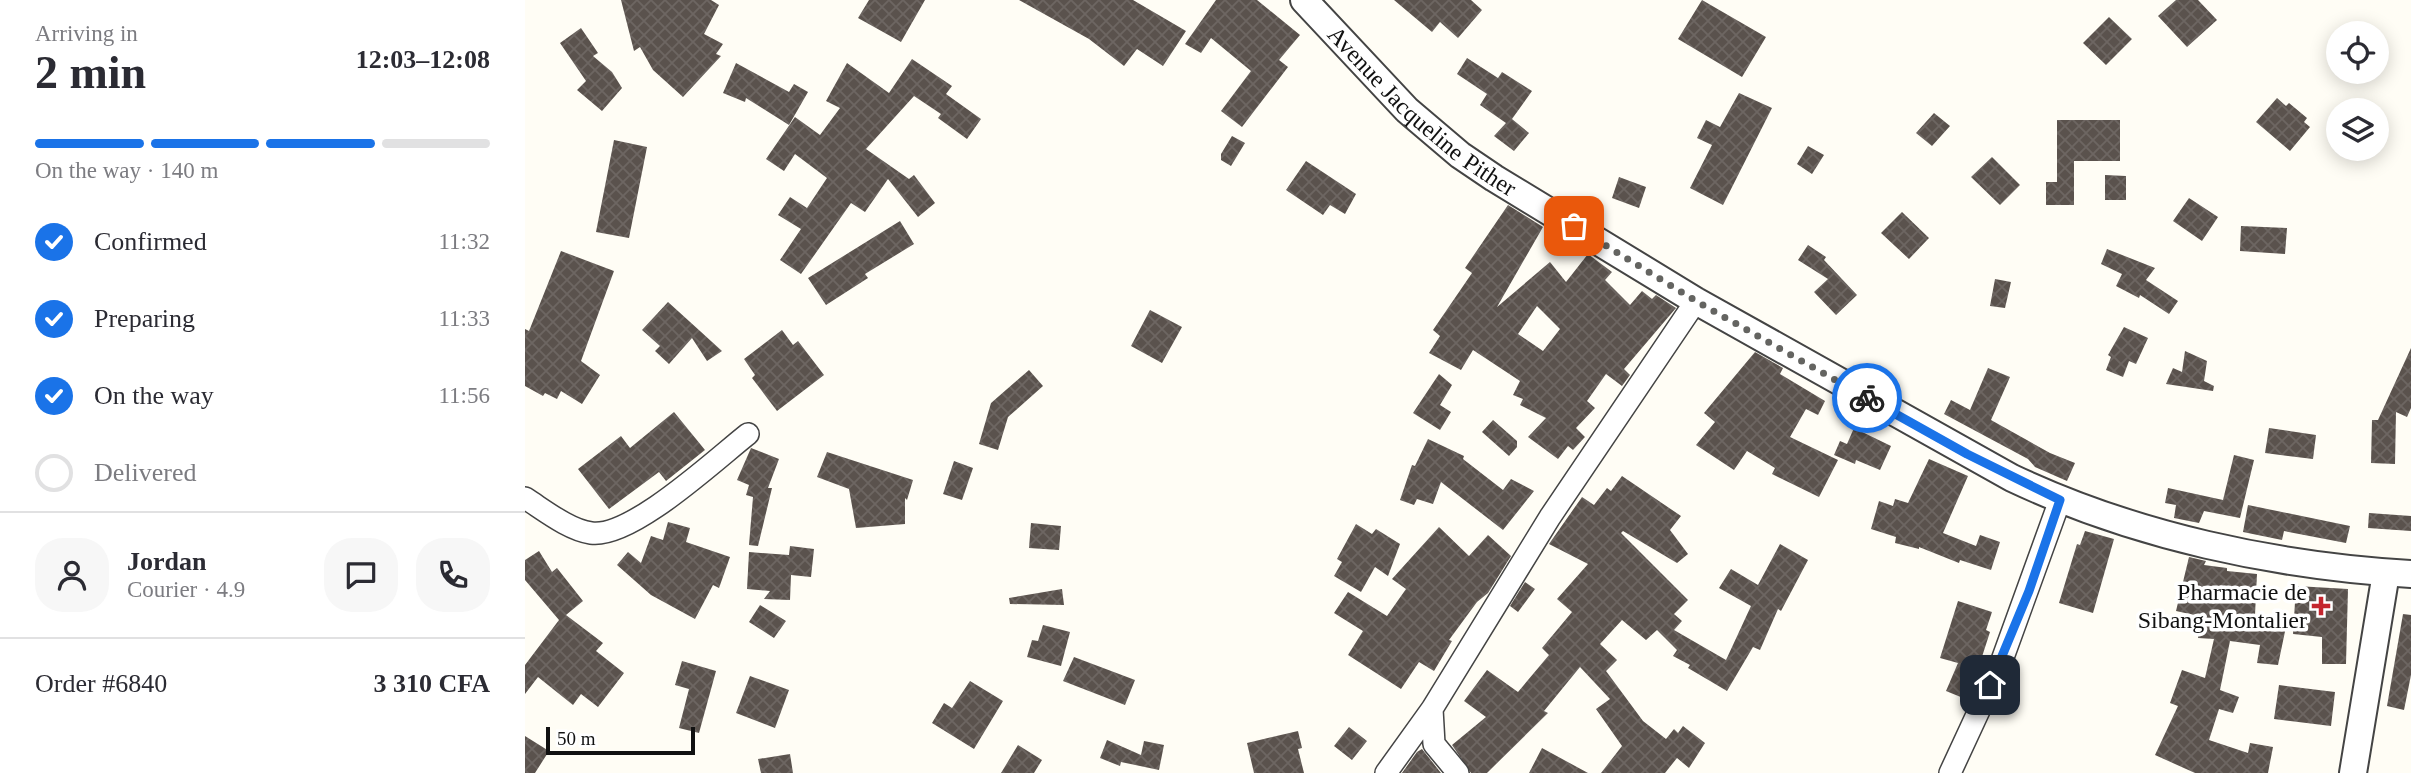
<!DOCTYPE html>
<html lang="en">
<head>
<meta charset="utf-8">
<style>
  :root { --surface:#fff; --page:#f7f7f7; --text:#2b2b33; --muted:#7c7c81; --line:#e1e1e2; --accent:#1a73e8 }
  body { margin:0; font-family:Georgia,serif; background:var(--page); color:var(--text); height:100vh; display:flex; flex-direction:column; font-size:26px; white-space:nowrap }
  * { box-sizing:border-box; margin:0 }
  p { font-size:23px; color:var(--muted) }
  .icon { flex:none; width:38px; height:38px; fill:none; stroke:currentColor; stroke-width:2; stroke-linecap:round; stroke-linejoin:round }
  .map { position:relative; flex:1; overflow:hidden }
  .panel { display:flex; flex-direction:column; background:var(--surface); width:525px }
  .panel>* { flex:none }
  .buttons { position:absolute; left:1801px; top:21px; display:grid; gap:14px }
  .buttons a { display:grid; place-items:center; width:63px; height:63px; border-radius:50%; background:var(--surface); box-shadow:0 4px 18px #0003; font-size:35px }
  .scale { position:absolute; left:21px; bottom:18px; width:149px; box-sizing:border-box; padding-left:7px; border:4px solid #111; border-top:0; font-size:19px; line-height:24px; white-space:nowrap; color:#111; -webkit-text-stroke:5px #fff; paint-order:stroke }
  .pin { position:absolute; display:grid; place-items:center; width:60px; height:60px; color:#fff; margin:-30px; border-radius:14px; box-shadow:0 4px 10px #0006 }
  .courier { position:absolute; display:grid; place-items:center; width:70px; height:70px; margin:-35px; border:5px solid #1a73e8; border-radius:50%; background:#fff; color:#222; box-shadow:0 2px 9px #0007 }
  .summary em { font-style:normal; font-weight:700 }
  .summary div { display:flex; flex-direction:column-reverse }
  .summary { display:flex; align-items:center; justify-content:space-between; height:119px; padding:0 35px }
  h1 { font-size:46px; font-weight:700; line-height:52px }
  .bar { display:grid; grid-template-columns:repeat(4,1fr); gap:10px 7px; align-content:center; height:84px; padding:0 35px }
  .bar i { height:9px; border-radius:5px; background:var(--line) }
  .bar .current { background:var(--accent) }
  .bar p { grid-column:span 4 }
  .line { display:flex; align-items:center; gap:18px; padding:0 35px; border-top:2px solid var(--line) }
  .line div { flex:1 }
  .round { display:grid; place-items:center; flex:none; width:74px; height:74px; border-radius:28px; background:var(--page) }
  ol { padding:0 35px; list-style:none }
  li { display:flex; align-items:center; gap:21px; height:77px }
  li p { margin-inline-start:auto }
  li .icon { padding:7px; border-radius:50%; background:var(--accent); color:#fff; stroke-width:4 }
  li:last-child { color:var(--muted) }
  li i { width:38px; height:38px; border:4px solid var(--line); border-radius:50% }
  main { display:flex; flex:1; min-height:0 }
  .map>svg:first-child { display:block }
</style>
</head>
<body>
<main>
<section class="panel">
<div class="summary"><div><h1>2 min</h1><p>Arriving in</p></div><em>12:03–12:08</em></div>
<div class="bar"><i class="current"></i><i class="current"></i><i class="current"></i><i></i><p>On the way · 140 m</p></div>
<ol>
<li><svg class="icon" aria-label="check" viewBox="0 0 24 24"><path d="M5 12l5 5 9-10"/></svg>Confirmed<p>11:32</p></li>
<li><svg class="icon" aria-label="check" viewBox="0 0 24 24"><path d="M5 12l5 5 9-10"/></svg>Preparing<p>11:33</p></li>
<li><svg class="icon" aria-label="check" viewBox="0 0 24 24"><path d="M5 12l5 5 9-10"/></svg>On the way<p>11:56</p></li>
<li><i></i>Delivered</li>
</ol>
<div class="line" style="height:126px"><a class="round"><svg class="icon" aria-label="person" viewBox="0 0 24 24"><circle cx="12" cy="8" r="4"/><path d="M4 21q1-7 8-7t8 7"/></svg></a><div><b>Jordan</b><p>Courier · 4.9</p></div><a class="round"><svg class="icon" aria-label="chat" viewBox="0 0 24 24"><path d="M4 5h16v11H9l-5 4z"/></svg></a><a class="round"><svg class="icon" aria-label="phone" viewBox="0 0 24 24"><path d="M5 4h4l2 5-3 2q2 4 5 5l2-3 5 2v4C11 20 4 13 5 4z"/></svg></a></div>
<div class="line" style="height:91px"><div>Order #6840</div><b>3 310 CFA</b></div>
</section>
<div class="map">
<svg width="1886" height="773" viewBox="0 0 1886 773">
  <defs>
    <pattern id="building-cross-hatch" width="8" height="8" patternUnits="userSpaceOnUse" patternTransform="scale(1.75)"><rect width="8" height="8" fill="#5a524d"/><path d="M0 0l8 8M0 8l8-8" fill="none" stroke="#6d6662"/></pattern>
  </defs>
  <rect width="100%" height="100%" fill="#fffdf5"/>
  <path fill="url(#building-cross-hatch)" fill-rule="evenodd" d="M 96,0 L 186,0 L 194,5 L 179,34 L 198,44 L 191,54 L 196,56 L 158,97 L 128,70 L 115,47 L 109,51 Z
    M 344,0 L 400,0 L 376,42 L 333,18 Z
    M 494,0 L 608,0 L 661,31 L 638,66 L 612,49 L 599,66 L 564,39 Z
    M 691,0 L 732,0 L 775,35 L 754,60 L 763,67 L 717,127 L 696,111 L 726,71 L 686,38 L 676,53 L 660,44 Z
    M 869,0 L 946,0 L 957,10 L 933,38 L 915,22 L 907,32 Z
    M 1177,0 L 1241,37 L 1217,77 L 1153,39 Z
    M 1651,0 L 1673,0 L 1692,20 L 1662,47 L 1633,16 Z
    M 1584,17 L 1607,39 L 1581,65 L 1558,43 Z
    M 56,28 L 73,53 L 68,56 L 87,72 L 97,88 L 77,111 L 52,90 L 61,81 L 35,43 Z
    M 942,58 L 973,78 L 977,72 L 1007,91 L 987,119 L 1004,133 L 989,151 L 969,136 L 981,123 L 955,105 L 962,94 L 932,74 Z
    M 387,59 L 427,86 L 421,94 L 456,119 L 442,139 L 413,118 L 416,114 L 389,96 L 341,149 L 384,179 L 389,175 L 410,203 L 393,217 L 363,179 L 340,212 L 326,203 L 276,274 L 255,260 L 276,229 L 253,215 L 265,197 L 282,208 L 302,178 L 270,154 L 259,171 L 241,159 L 270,117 L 295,135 L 315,108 L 301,101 L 322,63 L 364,93 Z
    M 211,63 L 264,92 L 269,84 L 283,92 L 264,125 L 221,98 L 220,102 L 198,93 Z
    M 1214,93 L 1247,108 L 1198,205 L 1165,188 L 1187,145 L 1172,138 L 1181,120 L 1195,127 Z
    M 1752,98 L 1761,106 L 1764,103 L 1782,118 L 1779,122 L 1785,127 L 1765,151 L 1731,122 Z
    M 1409,113 L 1425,126 L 1407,146 L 1391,133 Z
    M 1532,120 L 1595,120 L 1595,161 L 1549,161 L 1549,205 L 1521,205 L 1521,182 L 1532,182 Z
    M 707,136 L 720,143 L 706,166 L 696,160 L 696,154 Z
    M 89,140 L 122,147 L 104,238 L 71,232 Z
    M 1283,146 L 1299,155 L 1287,174 L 1272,164 Z
    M 1467,157 L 1495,185 L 1475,205 L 1446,177 Z
    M 781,161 L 831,194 L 820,214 L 805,205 L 798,215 L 761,190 Z
    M 1580,175 L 1601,176 L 1601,200 L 1580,200 Z
    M 1094,177 L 1121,187 L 1114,208 L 1087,198 Z
    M 1664,198 L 1693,217 L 1677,241 L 1648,221 Z
    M 983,205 L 1018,227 L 972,307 L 1025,262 L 1041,282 L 1063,254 L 1087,272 L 1080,280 L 1105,305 L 1117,291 L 1127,299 L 1131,295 L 1151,308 L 1099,369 L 1105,375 L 1097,386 L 1081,374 L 1062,401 L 1070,408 L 1051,428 L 1060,437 L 1048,450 L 1043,446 L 1033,459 L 1003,437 L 1021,418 L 995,405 L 998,399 L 988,395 L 995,381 L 948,350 L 936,370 L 904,353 L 915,336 L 908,330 L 947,273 L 940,268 ZM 1012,306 L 1035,329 L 1018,351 L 993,334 Z
    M 1377,212 L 1404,238 L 1384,259 L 1356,233 Z
    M 375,221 L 389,244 L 340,274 L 343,278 L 301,305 L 283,278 Z
    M 1716,226 L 1762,228 L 1760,254 L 1715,251 Z
    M 1283,245 L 1301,257 L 1299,260 L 1332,295 L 1311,315 L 1289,292 L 1303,279 L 1273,260 Z
    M 1582,249 L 1630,268 L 1621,280 L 1653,301 L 1644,314 L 1615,295 L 1614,298 L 1591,286 L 1597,274 L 1576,264 Z
    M 36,251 L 89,271 L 56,361 L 75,375 L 57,404 L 36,391 L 32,399 L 20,393 L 18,396 L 0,386 L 0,329 L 4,331 Z
    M 1470,279 L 1486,282 L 1480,308 L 1465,306 Z
    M 143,302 L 175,331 L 197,351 L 182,361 L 167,338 L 144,364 L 130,351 L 135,346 L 117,330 Z
    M 625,310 L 657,327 L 637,363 L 606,346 Z
    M 1599,327 L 1623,338 L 1611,364 L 1604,361 L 1598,377 L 1581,370 L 1586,357 L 1583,355 Z
    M 257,330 L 268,345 L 273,341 L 299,375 L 252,411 L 227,378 L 230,375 L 219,359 Z
    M 1886,348 L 1886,408 L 1882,417 L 1871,412 L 1870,464 L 1846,463 L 1847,420 L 1853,420 Z
    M 1660,351 L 1682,361 L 1679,381 L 1689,386 L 1688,391 L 1641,384 L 1648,368 L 1657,372 Z
    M 1230,352 L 1258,368 L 1255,374 L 1300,401 L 1293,415 L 1281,409 L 1265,437 L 1313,460 L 1294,497 L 1247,474 L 1250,468 L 1222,451 L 1209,470 L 1171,445 L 1190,422 L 1179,413 Z
    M 1463,368 L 1485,377 L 1466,420 L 1525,453 L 1550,463 L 1542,481 L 1510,467 L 1503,459 L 1419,414 L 1426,400 L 1445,410 Z
    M 504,370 L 518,386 L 483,417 L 473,450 L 454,444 L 466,403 Z
    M 914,374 L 927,385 L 915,405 L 926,412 L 915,430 L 888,413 Z
    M 149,412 L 180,450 L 141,481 L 134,472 L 84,509 L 53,469 L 96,436 L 105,448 Z
    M 968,420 L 992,441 L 992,447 L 984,456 L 957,432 Z
    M 1329,428 L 1366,446 L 1355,470 L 1331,460 L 1330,464 L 1309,455 L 1315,441 L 1322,444 Z
    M 1744,428 L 1791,435 L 1788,459 L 1740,453 Z
    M 903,439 L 939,456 L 938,459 L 978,490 L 986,479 L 1009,491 L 978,530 L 916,482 L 908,504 L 892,499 L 889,505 L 875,500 L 887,465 L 890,466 Z
    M 226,448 L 254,459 L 243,488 L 247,488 L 233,546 L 224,545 L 228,497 L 221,495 L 224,485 L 212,480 Z
    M 302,452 L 388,480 L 382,500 L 380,498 L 380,524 L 331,528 L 324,489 L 292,477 Z
    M 1709,455 L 1729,460 L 1715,518 L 1679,511 L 1674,523 L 1649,518 L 1651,505 L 1640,503 L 1643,488 L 1698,500 Z
    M 1404,459 L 1443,476 L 1418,533 L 1451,546 L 1455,535 L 1475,542 L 1466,570 L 1435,560 L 1434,563 L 1394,547 L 1394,549 L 1370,543 L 1371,537 L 1346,529 L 1354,501 L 1368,506 L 1370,499 L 1383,503 Z
    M 429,461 L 448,468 L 437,500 L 418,494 Z
    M 1097,476 L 1156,516 L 1145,530 L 1163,554 L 1152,563 L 1098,531 L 1096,533 L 1163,600 L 1149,614 L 1157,621 L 1149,630 L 1201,660 L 1226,606 L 1194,588 L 1206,569 L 1233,585 L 1255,544 L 1283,560 L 1256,611 L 1253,609 L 1235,650 L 1228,647 L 1202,691 L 1163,668 L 1165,665 L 1148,656 L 1152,650 L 1132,630 L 1121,640 L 1097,620 L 1075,644 L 1092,660 L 1081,671 L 1118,721 L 1141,739 L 1149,729 L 1153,733 L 1158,726 L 1180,743 L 1164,768 L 1152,758 L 1140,773 L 1076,773 L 1097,746 L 1071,709 L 1085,699 L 1055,667 L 1019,711 L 1023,713 L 962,773 L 946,773 L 927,745 L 961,717 L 939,701 L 962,670 L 993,692 L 1024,655 L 1017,648 L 1047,612 L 1032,599 L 1063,564 L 1024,544 L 1057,497 L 1069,505 L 1082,488 L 1086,491 Z
    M 1723,505 L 1825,526 L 1821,543 L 1759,531 L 1757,540 L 1718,532 Z
    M 1844,513 L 1886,516 L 1886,531 L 1843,528 Z
    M 143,522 L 165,528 L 161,542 L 205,557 L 194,588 L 188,585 L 170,619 L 126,595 L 92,565 L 103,552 L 116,563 L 126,536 L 138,540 Z
    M 506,523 L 536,526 L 534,550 L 504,548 Z
    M 831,524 L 847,534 L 851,529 L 875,544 L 863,576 L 850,567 L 836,592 L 809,576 L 817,562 L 812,559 Z
    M 914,527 L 944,556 L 963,535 L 986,556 L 963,593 L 952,602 L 924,640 L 927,641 L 909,671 L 894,662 L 876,689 L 823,655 L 838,631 L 809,613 L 823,592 L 862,616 L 881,589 L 867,579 Z
    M 1560,531 L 1589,539 L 1568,613 L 1534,603 L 1552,544 L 1555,545 Z
    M 265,546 L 289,549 L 286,577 L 266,575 L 265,600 L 239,599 L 245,591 L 222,589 L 224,552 L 264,555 Z
    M 14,551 L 27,572 L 32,568 L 58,601 L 41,615 L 78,643 L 71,651 L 99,673 L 73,707 L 56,694 L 48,705 L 13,677 L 0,694 L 0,665 L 34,620 L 0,580 L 0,560 Z
    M 1664,557 L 1681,561 L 1679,565 L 1702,568 L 1702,571 L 1732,574 L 1730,615 L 1762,622 L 1753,665 L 1732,663 L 1735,645 L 1705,641 L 1695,690 L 1714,697 L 1708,713 L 1694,709 L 1684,740 L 1723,753 L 1725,743 L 1748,747 L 1743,773 L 1670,773 L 1630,755 L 1653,706 L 1645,703 L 1657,670 L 1680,678 L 1689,639 L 1673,638 L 1674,616 L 1651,611 Z
    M 1000,582 L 1010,589 L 993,612 L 985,606 Z
    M 1771,586 L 1823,589 L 1821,664 L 1797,664 L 1797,637 L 1768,634 Z
    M 537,589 L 539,605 L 485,604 L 484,598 Z
    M 1433,601 L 1467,612 L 1461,630 L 1465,632 L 1443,700 L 1421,691 L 1433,663 L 1415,658 Z
    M 235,605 L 261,621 L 249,638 L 224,622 Z
    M 1878,614 L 1886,615 L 1886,675 L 1879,710 L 1862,706 Z
    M 518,625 L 545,632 L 536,666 L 502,657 L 507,640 L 513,641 Z
    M 549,657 L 610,680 L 600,705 L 538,681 Z
    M 157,661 L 191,671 L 174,733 L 154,728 L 164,689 L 150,685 Z
    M 225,676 L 264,690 L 250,728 L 211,713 Z
    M 445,681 L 478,701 L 449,749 L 407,723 L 419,703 L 427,708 Z
    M 1754,685 L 1810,692 L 1806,726 L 1749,719 Z
    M 824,727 L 842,741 L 827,760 L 809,746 Z
    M 773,731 L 777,748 L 773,749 L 779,773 L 729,773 L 722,743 Z
    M 0,736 L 24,751 L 10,773 L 0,773 Z
    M 582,740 L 616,755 L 619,741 L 639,745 L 634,770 L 596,762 L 595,766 L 575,758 Z
    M 493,745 L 517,760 L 509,773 L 476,773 Z
    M 1017,748 L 1063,773 L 1004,773 Z
    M 897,749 L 916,773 L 877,773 L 892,752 Z
    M 265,754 L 268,773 L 236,773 L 233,759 Z"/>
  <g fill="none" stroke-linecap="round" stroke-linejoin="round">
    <g stroke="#444" stroke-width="24">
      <path id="minor" d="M 0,498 C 19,510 44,530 66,533 C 106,539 191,459 223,434
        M 907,709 L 909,744 L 933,773
        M 861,773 L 907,709 L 1025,517 L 1171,301
        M 1425,773 L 1476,663 L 1535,500"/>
    </g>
    <g stroke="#444" stroke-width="30">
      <g id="tertiary">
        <path id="s1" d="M 779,0 L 882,110 L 935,155 L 969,178 L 1171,301 L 1487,478 C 1610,536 1750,566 1886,574"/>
        <path d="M 1828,773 L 1861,573"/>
      </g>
    </g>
    <use href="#minor" stroke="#fff" stroke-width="21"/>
    <use href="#tertiary" stroke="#fff" stroke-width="26"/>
  </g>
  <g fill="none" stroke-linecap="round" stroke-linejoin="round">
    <path stroke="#646461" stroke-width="7" stroke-dasharray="0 12.6" d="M 1049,226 L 1171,301 L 1342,398"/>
    <path stroke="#1a73e8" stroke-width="9" d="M 1342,398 L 1442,454 L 1535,500 L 1504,591 L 1465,685"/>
  </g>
  <path fill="#c4262e" stroke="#fff" stroke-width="2.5" d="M1792.5 595.5h7v7h7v7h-7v7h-7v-7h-7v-7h7z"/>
  <g text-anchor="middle" stroke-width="7" stroke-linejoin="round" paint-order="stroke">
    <g font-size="24" fill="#111" stroke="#fff">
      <text dy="8" stroke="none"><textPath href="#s1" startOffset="163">Avenue Jacqueline Pither</textPath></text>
    </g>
    <g font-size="24" fill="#111" stroke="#fff" text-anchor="end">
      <text x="1782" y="600">Pharmacie de<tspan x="1782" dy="28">Sibang-Montalier</tspan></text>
    </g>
  </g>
</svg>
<div class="buttons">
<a><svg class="icon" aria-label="locate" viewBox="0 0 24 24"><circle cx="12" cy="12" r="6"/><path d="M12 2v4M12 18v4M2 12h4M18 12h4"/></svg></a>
<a><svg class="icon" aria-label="layers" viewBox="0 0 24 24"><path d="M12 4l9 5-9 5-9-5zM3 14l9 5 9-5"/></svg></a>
</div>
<div class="scale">50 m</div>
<div class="pin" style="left:1049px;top:226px;background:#ea580c"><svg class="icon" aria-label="bag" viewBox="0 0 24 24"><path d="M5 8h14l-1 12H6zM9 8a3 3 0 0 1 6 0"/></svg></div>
<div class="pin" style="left:1465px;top:685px;background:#1f2937"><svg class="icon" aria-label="home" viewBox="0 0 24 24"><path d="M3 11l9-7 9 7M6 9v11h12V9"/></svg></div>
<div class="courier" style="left:1342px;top:398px"><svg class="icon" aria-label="bike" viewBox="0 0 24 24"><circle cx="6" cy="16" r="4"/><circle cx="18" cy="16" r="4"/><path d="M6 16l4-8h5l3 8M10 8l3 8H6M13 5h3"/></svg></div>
</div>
</main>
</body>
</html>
